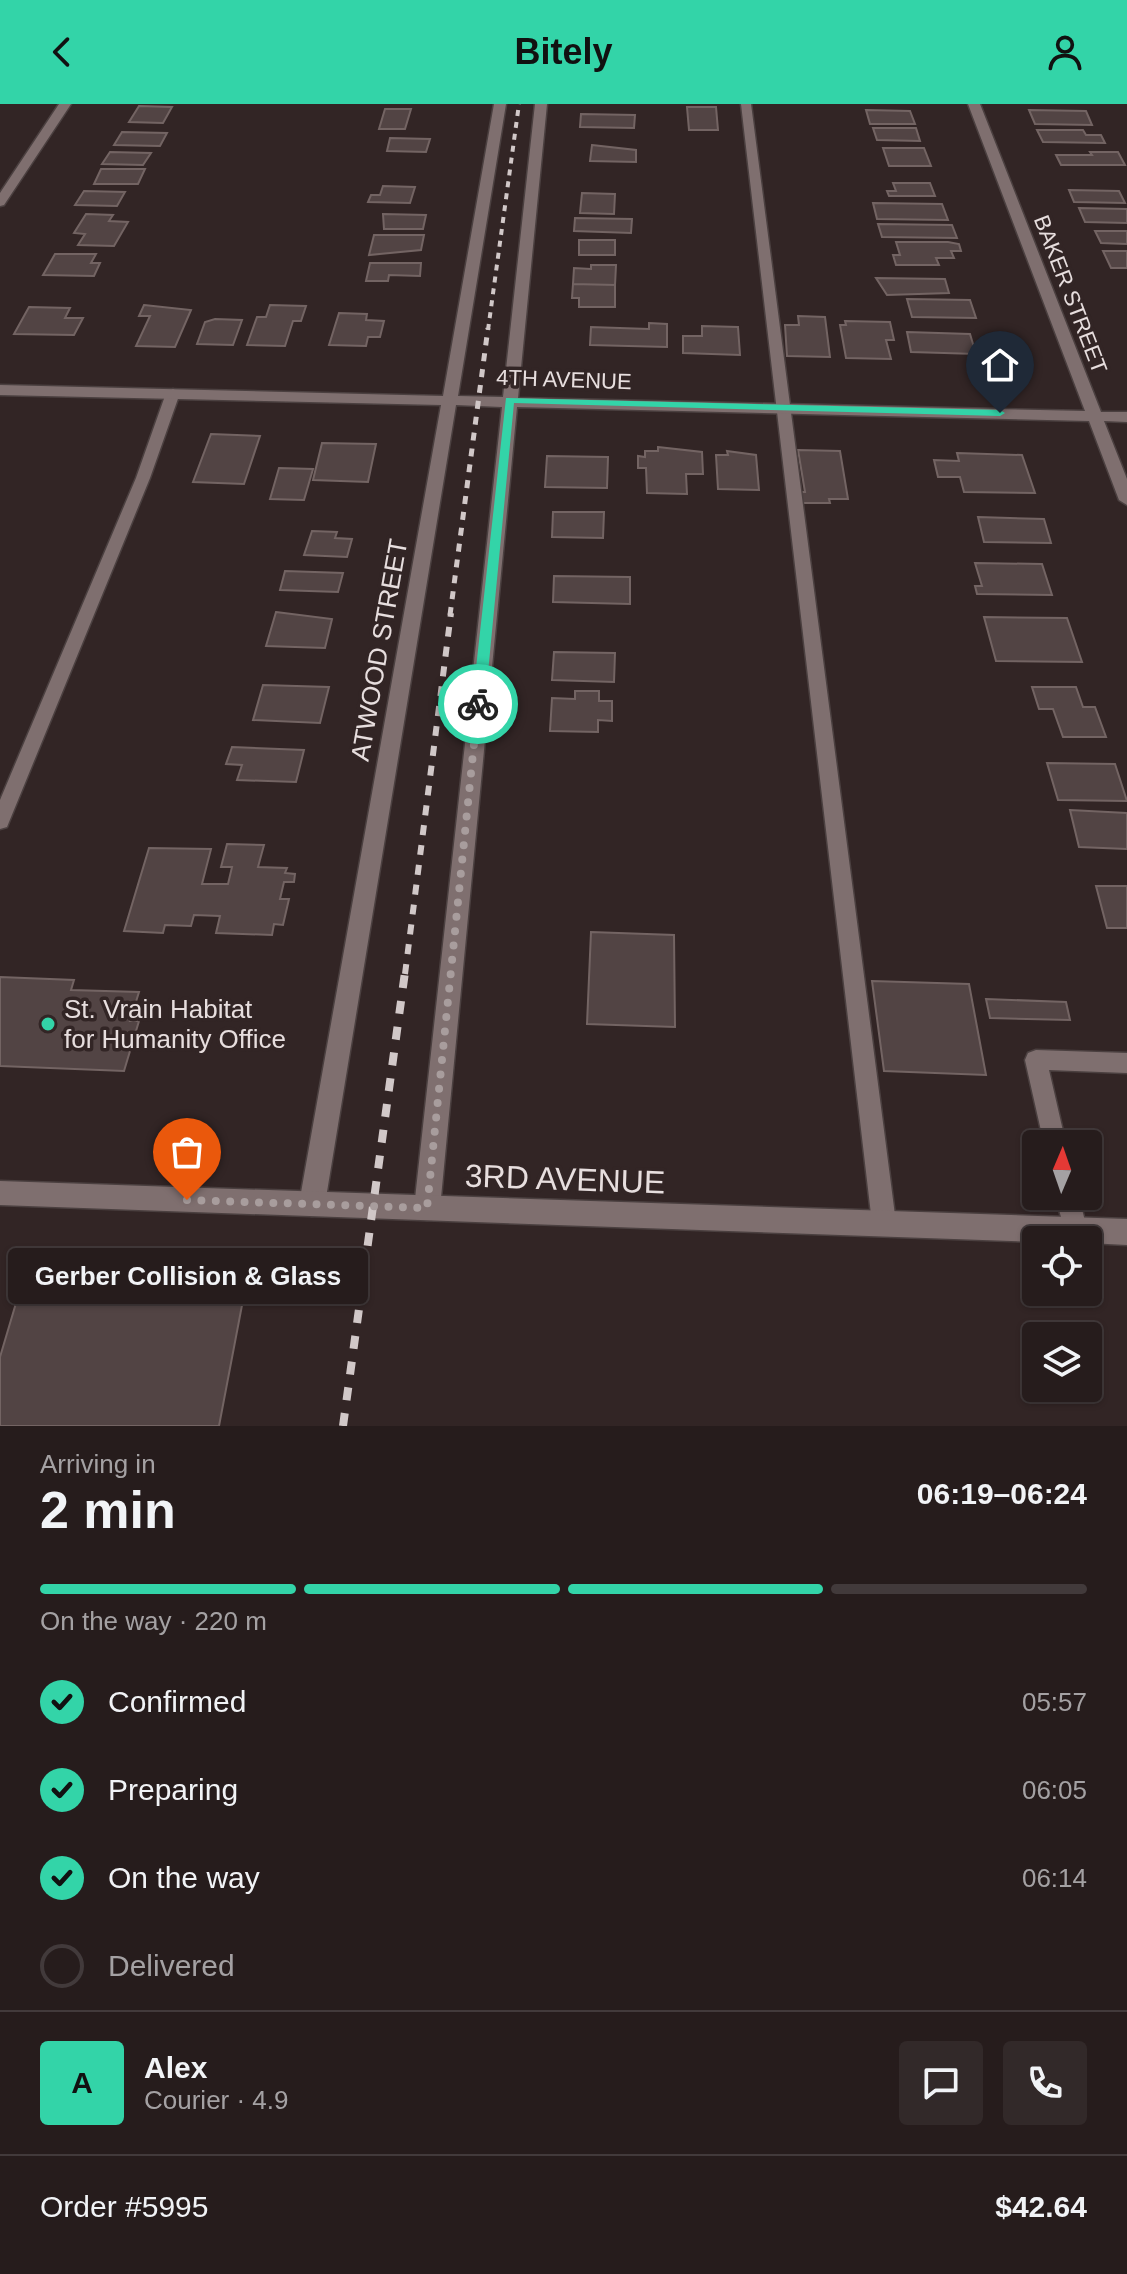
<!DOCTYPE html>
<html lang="en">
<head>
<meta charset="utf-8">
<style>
  :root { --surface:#261c1c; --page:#322929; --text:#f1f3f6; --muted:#a4a1a3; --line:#423a3b; --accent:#33d4a8 }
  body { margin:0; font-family:Arial,sans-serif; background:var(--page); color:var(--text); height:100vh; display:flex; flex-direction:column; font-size:30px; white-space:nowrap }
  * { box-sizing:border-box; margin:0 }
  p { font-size:26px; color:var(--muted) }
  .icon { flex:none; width:44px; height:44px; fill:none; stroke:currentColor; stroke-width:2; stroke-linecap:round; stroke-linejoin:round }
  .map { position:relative; height:1322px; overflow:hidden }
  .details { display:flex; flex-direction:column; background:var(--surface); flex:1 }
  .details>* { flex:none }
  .needle { width:52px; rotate:2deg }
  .controls { position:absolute; left:1022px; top:1026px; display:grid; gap:16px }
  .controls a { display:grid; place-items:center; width:80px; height:80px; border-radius:8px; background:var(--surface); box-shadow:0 2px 6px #0004,0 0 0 2px var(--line); font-size:40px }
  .pin { position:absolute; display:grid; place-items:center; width:68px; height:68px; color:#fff; margin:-82px -34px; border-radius:50% 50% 50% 0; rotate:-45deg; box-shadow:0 0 8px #0007 }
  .pin .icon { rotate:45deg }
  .courier { position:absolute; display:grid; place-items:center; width:80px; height:80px; margin:-40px; border:6px solid #33d4a8; border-radius:50%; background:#fff; color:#222; box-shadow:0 2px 10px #0007 }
  .bubble { position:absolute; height:56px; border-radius:8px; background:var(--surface); box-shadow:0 2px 6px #0004,0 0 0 2px var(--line); font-size:26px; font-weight:700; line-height:56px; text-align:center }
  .summary em { font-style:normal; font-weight:700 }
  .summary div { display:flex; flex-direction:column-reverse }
  .summary { display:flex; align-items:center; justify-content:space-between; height:136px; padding:0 40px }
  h1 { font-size:52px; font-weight:700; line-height:60px }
  .bar { display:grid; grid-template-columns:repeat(4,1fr); gap:12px 8px; align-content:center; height:96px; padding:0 40px }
  .bar i { height:10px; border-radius:6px; background:var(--line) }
  .bar .selected { background:var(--accent) }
  .bar p { grid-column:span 4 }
  .line { display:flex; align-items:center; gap:20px; padding:0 40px; border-top:2px solid var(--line) }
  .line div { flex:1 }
  .round { display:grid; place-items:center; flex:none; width:84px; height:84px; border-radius:8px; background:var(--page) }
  ol { padding:0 40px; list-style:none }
  li { display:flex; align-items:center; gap:24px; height:88px }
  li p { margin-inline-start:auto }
  li .icon { padding:8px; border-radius:50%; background:var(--accent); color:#111; stroke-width:4 }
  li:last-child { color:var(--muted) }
  li i { width:44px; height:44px; border:4px solid var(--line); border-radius:50% }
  header { display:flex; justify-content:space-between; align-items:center; height:104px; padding:0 40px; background:var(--accent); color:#111; font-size:36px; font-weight:700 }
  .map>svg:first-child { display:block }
</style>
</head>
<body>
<header><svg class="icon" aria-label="back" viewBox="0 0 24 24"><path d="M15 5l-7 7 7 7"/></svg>Bitely<svg class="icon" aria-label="person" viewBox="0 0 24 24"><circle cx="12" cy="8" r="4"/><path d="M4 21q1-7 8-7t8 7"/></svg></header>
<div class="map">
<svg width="1127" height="1322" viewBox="0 0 1127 1322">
  <rect width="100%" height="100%" fill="#322525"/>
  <path fill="#524444" stroke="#736463" stroke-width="2" d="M 139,2 L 172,3 L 163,19 L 129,18 Z
    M 687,3 L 716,3 L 718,26 L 689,26 Z
    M 385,5 L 411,5 L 405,25 L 379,25 Z
    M 866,6 L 910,7 L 915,20 L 870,20 Z
    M 1029,6 L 1086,7 L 1092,21 L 1035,20 Z
    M 581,10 L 635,11 L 634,24 L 580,23 Z
    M 873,24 L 916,24 L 920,37 L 877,36 Z
    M 1037,26 L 1083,26 L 1086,31 L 1101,31 L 1105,39 L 1043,38 Z
    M 122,28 L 167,29 L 160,42 L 114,41 Z
    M 390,34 L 430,35 L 426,48 L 387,47 Z
    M 592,41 L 636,46 L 636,58 L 590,57 Z
    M 883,44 L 924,44 L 931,62 L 889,62 Z
    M 110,48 L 151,49 L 143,61 L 102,60 Z
    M 1090,48 L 1118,48 L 1125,61 L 1061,61 L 1056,51 L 1092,51 Z
    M 101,65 L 145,65 L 138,80 L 94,80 Z
    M 893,79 L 930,79 L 935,92 L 889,92 L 887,87 L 896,87 Z
    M 383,82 L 415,83 L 410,99 L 368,98 L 371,91 L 380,91 Z
    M 1069,86 L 1119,87 L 1125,99 L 1074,98 Z
    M 84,87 L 125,88 L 117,102 L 75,101 Z
    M 582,89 L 615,90 L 614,110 L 580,109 Z
    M 873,99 L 942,100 L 948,116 L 877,115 Z
    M 1079,104 L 1127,105 L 1127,119 L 1085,118 Z
    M 86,110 L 113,111 L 109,117 L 128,118 L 114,142 L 78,141 L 85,130 L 74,129 Z
    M 383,110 L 426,111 L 423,125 L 384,125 Z
    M 575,114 L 632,115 L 631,129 L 574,127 Z
    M 878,120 L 952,121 L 957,134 L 882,133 Z
    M 1095,127 L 1127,127 L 1127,140 L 1101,139 Z
    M 374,131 L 424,131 L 421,146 L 369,151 Z
    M 579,136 L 615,136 L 615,151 L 579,151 Z
    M 896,138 L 948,138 L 959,140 L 961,147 L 951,147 L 954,154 L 936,154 L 939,161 L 896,161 L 893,151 L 900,151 Z
    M 1103,147 L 1127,147 L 1127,164 L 1111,164 Z
    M 55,150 L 96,150 L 91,159 L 100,159 L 94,172 L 43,171 Z
    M 370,159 L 421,159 L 420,172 L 389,171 L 388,177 L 366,177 Z
    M 591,161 L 616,161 L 615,181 L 573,180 L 574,164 L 591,165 Z
    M 876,174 L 945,175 L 949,189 L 887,191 Z
    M 573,180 L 615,181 L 615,203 L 579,203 L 579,194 L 572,194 Z
    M 907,195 L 970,196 L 976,214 L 912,213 Z
    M 144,201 L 191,206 L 175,243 L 136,242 L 150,212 L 139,212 Z
    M 270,201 L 306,202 L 301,217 L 293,217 L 285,242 L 247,241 L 257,213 L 266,213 Z
    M 29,203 L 70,204 L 65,214 L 83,214 L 74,231 L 14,230 Z
    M 339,209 L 367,210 L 366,216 L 384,217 L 380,233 L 368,233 L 366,242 L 329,241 Z
    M 798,212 L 825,213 L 830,253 L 787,252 L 785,221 L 799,221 Z
    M 215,215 L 242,216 L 233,241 L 197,240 L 205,218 Z
    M 845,217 L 890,218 L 894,236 L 886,236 L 891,255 L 846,254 L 840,221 L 846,221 Z
    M 649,219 L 667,220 L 667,243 L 590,241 L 591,223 L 649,225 Z
    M 702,222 L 738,223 L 740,251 L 683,249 L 683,232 L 702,232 Z
    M 907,228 L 970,230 L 976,250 L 911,248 Z
    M 211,330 L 260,332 L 244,380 L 193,378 Z
    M 322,339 L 376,340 L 368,378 L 313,376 Z
    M 658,343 L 702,348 L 703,370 L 686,370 L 687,390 L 647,389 L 646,364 L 638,364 L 638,352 L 645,353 L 645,347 L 658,347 Z
    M 798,346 L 840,347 L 848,395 L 829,395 L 830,399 L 799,399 L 798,388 L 805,388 Z
    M 727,347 L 756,351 L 759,386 L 718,385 L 716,351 L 728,351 Z
    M 957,349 L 1022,351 L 1035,389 L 964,388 L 960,373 L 938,373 L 934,356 L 959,357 Z
    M 547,352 L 608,353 L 607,384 L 545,383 Z
    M 279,364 L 313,365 L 304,396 L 270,395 Z
    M 553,408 L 604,408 L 603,434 L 552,433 Z
    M 978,413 L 1044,415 L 1051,439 L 984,438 Z
    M 312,427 L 337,428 L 335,434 L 352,435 L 347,453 L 304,451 Z
    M 975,459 L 1042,460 L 1052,491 L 977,490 L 975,482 L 982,482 Z
    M 285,467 L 343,469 L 338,488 L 280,486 Z
    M 554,472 L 630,473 L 630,500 L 553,498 Z
    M 276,508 L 332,515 L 325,544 L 266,542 Z
    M 984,513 L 1067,514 L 1082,558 L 996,557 Z
    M 554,548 L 615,549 L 614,578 L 552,576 Z
    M 263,581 L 329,583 L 320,619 L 253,616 Z
    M 1032,583 L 1076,583 L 1083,603 L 1095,603 L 1106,633 L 1063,633 L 1053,605 L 1039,605 Z
    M 575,587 L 599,587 L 599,597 L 612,597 L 612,617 L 598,616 L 598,628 L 550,627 L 552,594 L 575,595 Z
    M 232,643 L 304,646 L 296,678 L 237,676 L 242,661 L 226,660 Z
    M 1047,659 L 1115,660 L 1127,697 L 1058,696 Z
    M 1070,706 L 1127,709 L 1127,745 L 1079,743 Z
    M 227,740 L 264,741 L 258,763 L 287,764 L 285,769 L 295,770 L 294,778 L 284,778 L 280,795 L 289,795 L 283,821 L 274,820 L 272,831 L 216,829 L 220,812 L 194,811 L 191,822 L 165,821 L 163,829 L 124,827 L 149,744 L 211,745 L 202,780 L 228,780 L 232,763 L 221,763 Z
    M 1096,782 L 1127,782 L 1127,824 L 1107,824 Z
    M 591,828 L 674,831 L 675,923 L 587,920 Z
    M 0,873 L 74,876 L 71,886 L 139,888 L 130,917 L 139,917 L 124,967 L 0,962 Z
    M 872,877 L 969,880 L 986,971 L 884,967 Z
    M 986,895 L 1066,898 L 1070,916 L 990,914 Z
    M 19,1189 L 243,1196 L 219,1322 L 0,1322 L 0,1253 Z"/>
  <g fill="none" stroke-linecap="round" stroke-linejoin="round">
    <g stroke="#4b4040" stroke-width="3">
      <path id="lane" d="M 741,0 L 751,0 L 896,1119 L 892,1127 L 884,1130 L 876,1127 L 872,1119 Z
        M 173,285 L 180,289 L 150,374 L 9,718 L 7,723 L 0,725 L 0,696 L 136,374 L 166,289 Z
        M 1036,946 L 1127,949 L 1127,969 L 1049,966 L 1066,1040 L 1044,1040 L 1025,956 L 1028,949 Z
        M 1055,1092 L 1079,1092 L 1087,1126 L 1083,1134 L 1067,1134 Z"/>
    </g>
    <g stroke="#4b4040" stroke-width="3">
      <path id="street" d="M 494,0 L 506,0 L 458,292 L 503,293 L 535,0 L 547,0 L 518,294 L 1085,307 L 968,0 L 980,0 L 1101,308 L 1127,308 L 1127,318 L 1104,317 L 1127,375 L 1127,401 L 1119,396 L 1089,317 L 517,303 L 440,1104 L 436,1113 L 427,1116 L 418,1113 L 414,1104 L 502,303 L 456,301 L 325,1100 L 321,1109 L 312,1112 L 303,1109 L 299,1100 L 441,301 L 0,291 L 0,281 L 443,292 Z"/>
    </g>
    <g stroke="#4b4040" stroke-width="3">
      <path id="secondary" d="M 59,0 L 71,0 L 4,101 L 0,102 L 0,89 Z
        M 0,1077 L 1127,1115 L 1127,1141 L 1088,1139 L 1088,1136 L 1036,1138 L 0,1101 Z"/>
    </g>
    <use href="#lane" fill="#7f6f6f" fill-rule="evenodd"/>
    <use href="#street" fill="#7f6f6f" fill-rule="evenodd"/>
    <use href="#secondary" fill="#7f6f6f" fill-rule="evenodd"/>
    <path stroke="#d1c8c8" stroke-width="4" stroke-dasharray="6 6" stroke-linecap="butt" d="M 488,226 L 519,0"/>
    <path stroke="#d1c8c8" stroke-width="5" stroke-dasharray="8 8" stroke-linecap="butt" d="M 450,511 L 488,224"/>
    <path stroke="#d1c8c8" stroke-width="6" stroke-dasharray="10 10" stroke-linecap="butt" d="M 405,870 L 451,509"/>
    <path stroke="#d1c8c8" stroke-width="8" stroke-dasharray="13 13" stroke-linecap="butt" d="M 343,1322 L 405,868"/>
  </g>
  <path fill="#33d4a8" d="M 506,294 L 1000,306 L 1005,309 L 1000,312 L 514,299 L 485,600 L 478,605 L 472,600 Z"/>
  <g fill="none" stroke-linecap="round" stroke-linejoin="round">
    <path stroke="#a89d9d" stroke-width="8" stroke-dasharray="0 14.4" d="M 187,1096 L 427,1104 L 478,600"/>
  </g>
  <circle fill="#33d4a8" stroke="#322525" stroke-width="3" cx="48" cy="920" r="8"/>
  <g text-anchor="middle" stroke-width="7" stroke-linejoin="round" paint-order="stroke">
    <g font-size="22" fill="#e7dede" stroke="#322525">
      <text transform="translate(1071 190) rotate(69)" y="8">BAKER STREET</text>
      <text transform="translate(564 275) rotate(2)" y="8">4TH AVENUE</text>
    </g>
    <g font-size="26" fill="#e7dede" stroke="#322525">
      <text transform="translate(379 546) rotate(-80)" y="9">ATWOOD STREET</text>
    </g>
    <g font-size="26" fill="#e7dede" stroke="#322525" text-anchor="start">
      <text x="64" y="914">St. Vrain Habitat<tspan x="64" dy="30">for Humanity Office</tspan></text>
    </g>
    <g font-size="32" fill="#e7dede" stroke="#322525">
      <text transform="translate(565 1075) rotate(2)" y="11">3RD AVENUE</text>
    </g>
  </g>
</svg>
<div class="controls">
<a><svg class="needle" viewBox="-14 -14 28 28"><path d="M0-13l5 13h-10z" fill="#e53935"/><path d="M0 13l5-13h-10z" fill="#a4a1a3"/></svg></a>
<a><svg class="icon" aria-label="locate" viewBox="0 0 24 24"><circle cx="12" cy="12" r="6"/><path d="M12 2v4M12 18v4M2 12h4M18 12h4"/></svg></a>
<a><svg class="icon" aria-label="layers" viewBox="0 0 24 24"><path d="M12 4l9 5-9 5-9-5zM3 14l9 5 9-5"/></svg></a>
</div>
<div class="pin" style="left:187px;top:1096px;background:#ea580c"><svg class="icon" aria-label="bag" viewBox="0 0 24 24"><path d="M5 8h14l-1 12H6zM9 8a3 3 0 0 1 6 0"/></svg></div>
<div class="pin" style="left:1000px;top:309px;background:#1f2937"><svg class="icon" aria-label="home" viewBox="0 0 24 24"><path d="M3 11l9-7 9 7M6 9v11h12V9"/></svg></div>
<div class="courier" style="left:478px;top:600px"><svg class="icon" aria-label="bike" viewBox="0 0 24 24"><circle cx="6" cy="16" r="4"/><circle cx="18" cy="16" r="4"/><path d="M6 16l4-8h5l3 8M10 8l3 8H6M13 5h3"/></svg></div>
<div class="bubble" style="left:8px;top:1144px;width:360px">Gerber Collision &amp; Glass</div>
</div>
<section class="details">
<div class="summary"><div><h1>2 min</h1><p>Arriving in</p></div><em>06:19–06:24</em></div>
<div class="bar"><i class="selected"></i><i class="selected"></i><i class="selected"></i><i></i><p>On the way · 220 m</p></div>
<ol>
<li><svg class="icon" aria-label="check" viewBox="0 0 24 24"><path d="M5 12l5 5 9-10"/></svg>Confirmed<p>05:57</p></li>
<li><svg class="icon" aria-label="check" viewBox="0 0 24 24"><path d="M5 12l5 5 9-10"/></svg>Preparing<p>06:05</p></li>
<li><svg class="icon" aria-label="check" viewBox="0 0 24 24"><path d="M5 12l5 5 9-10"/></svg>On the way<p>06:14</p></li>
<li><i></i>Delivered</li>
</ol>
<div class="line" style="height:144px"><b class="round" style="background:var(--accent);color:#111">A</b><div><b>Alex</b><p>Courier · 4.9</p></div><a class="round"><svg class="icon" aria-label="chat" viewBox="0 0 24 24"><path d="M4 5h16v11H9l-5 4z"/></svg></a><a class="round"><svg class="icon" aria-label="phone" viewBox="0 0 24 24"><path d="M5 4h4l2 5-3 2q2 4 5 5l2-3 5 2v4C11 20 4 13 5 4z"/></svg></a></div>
<div class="line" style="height:104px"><div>Order #5995</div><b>$42.64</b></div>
</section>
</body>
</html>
